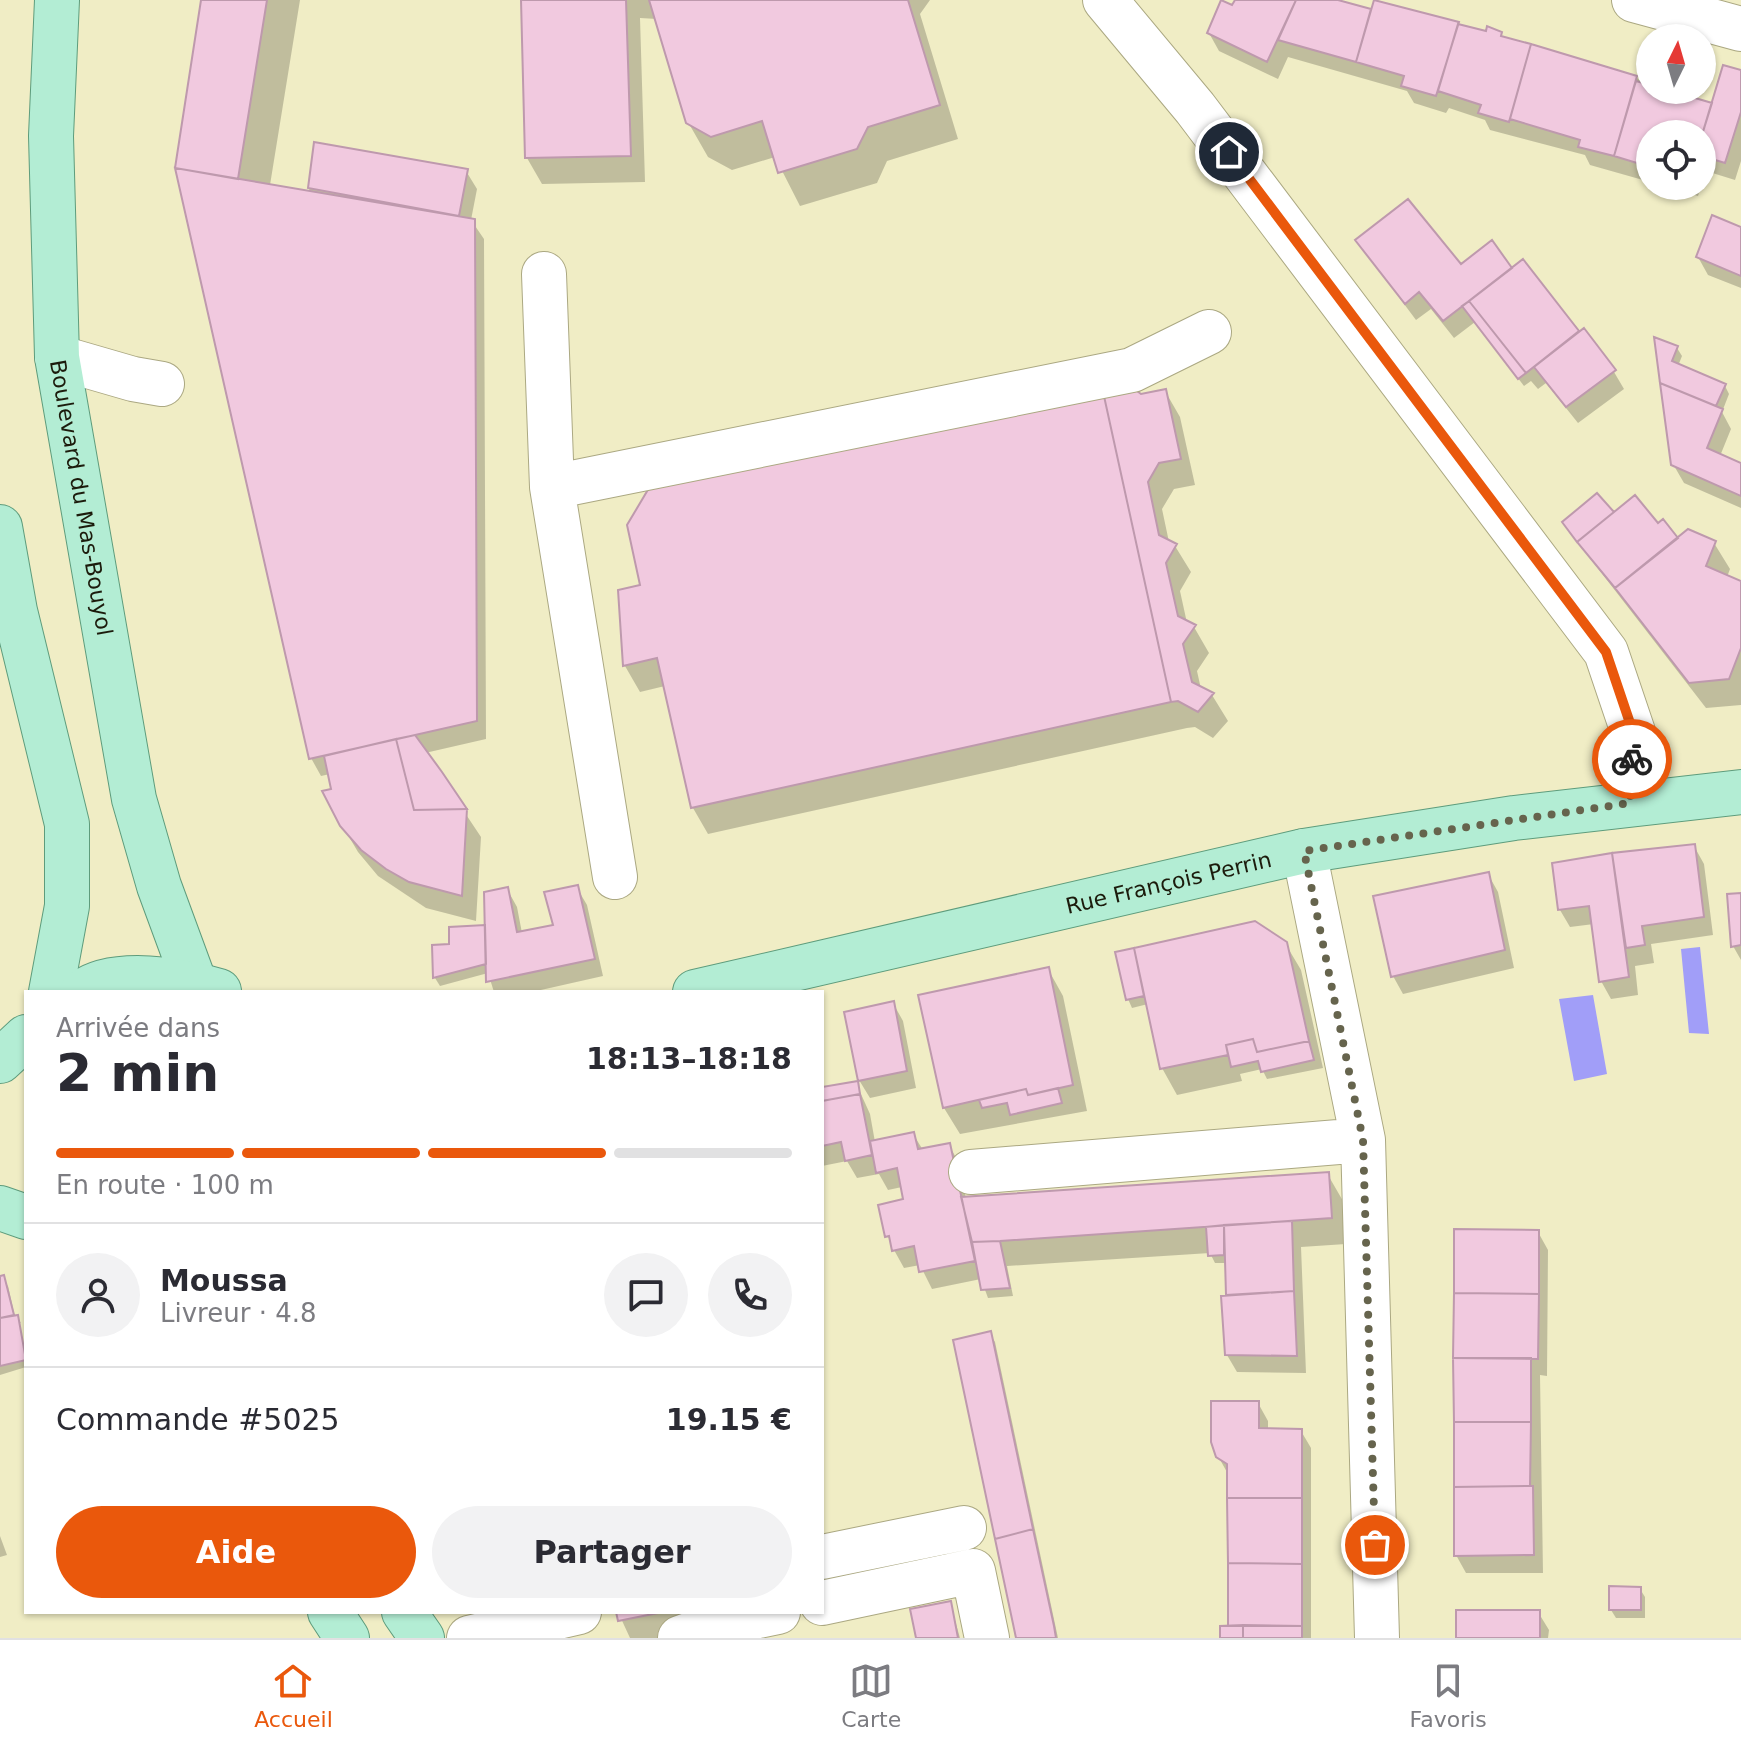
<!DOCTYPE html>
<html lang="fr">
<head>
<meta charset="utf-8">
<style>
  :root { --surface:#fff; --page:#f2f2f3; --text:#2b2b33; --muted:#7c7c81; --line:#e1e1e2; --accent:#ea580c }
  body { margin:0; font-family:"DejaVu Sans",sans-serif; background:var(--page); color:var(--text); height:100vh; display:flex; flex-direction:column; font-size:30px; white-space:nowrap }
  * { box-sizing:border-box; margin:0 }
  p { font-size:26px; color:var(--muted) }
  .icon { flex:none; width:44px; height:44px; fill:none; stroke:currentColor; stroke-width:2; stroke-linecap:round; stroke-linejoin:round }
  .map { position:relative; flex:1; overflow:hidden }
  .panel { position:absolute; left:24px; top:990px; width:800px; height:624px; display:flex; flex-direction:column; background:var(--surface); border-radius:0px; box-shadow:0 2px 6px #0004 }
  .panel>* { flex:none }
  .needle { width:52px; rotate:5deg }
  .fabs { position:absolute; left:1636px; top:24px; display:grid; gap:16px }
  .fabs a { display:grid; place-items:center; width:80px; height:80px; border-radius:50%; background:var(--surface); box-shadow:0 2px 6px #0004; font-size:40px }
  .pin { position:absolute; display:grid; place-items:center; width:68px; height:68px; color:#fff; margin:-34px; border:4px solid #fff; border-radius:50%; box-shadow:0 2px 8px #0007 }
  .courier { position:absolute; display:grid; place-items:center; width:80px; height:80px; margin:-40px; border:6px solid #ea580c; border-radius:50%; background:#fff; color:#222; box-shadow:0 2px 10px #0007 }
  .overview em { font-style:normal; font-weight:700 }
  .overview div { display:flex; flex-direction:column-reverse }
  .overview { display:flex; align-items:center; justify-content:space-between; height:136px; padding:0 32px }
  h1 { font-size:52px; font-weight:700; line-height:60px }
  .bar { display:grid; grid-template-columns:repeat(4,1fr); gap:12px 8px; align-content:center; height:96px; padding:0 32px }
  .bar i { height:10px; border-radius:6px; background:var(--line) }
  .bar .selected { background:var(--accent) }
  .bar p { grid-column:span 4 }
  .line { display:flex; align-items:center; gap:20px; padding:0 32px; border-top:2px solid var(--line) }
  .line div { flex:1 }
  .round { display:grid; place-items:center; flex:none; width:84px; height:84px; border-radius:42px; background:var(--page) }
  .button { display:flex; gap:16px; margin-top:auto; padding:16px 32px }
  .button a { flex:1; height:92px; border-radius:48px; background:var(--accent); color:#fff; font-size:32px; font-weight:700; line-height:92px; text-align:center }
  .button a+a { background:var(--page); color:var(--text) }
  .dock { display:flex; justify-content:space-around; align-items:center; height:112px; border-top:2px solid var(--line); background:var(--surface); font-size:22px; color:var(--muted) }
  .dock a { display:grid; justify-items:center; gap:4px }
  .dock .selected { color:var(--accent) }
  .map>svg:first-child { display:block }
</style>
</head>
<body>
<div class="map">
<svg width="1741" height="1638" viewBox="0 0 1741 1638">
  <rect width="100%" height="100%" fill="#f0edc5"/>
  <path fill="#a19ef8" d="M 1700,947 L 1709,1034 L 1689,1033 L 1681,949 Z
    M 1593,995 L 1607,1074 L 1574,1081 L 1559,999 Z"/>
  <path fill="#0003" d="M 203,0 L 300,0 L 270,185 L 309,191 L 316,145 L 466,171 L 477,189 L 471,220 L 484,239 L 486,739 L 425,753 L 481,837 L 476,921 L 426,908 L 378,876 L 358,852 L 342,825 L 330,774 L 321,776 L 311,758 Z
    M 523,0 L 930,0 L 920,14 L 958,139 L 887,161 L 877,183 L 800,206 L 775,157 L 732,170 L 708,157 L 688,122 L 657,19 L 640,18 L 645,182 L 542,184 L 527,158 Z
    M 1237,0 L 1340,0 L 1373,12 L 1376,0 L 1488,34 L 1501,33 L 1504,39 L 1636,77 L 1650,90 L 1713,105 L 1741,72 L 1741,161 L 1735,180 L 1706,171 L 1702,184 L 1702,134 L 1650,134 L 1650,182 L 1590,165 L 1585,155 L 1490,130 L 1485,120 L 1449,108 L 1446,113 L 1414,103 L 1407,91 L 1288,57 L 1278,79 L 1219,51 L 1209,33 Z
    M 1664,186 L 1701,186 L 1698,196 Z
    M 1741,229 L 1741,288 L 1708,275 L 1698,257 Z
    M 1357,241 L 1460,267 L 1511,270 L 1523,262 L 1614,372 L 1624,389 L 1578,423 L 1546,383 L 1538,389 L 1531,381 L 1524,386 L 1475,322 L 1454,338 L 1431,309 L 1416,320 Z
    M 1657,340 L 1677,348 L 1682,356 L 1678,366 L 1725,386 L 1729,394 L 1722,412 L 1731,429 L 1720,456 L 1741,465 L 1741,508 L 1684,483 L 1673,464 Z
    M 1165,391 L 1180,417 L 1195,485 L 1174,489 L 1162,509 L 1169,542 L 1175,546 L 1191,572 L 1180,591 L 1187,623 L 1194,627 L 1209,653 L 1197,671 L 1201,689 L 1212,695 L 1228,721 L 1213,738 L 1195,727 L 1187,728 L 708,834 L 693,808 L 665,686 L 640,692 L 625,666 L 620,591 L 643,587 L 1141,396 Z
    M 1597,496 L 1613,515 L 1658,526 L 1677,540 L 1714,543 L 1730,569 L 1727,577 L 1741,583 L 1741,705 L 1706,708 L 1569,531 Z
    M 1694,846 L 1704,864 L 1713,935 L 1651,944 L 1654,963 L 1635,966 L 1638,995 L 1611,999 L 1601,981 L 1594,924 L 1570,927 L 1560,910 L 1554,865 Z
    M 1488,874 L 1498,892 L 1514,968 L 1403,994 L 1393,976 Z
    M 577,888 L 587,905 L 603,976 L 532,992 L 494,992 L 488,973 L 440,986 L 435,978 L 434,947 L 451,946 L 487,927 L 507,889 L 517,907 L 522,933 L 555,926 Z
    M 1741,895 L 1741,960 L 1733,946 Z
    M 1285,943 L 1301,970 L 1323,1068 L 1267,1079 L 1262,1069 L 1240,1074 L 1242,1081 L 1177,1095 L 1162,1068 L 1148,1004 L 1132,1008 L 1128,999 L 1133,951 L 1136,958 Z
    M 1048,969 L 1063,996 L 1087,1111 L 960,1134 L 944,1108 Z
    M 893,1003 L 903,1021 L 916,1088 L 870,1098 L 859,1080 Z
    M 856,1083 L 870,1114 L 875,1142 L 913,1134 L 923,1150 L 949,1145 L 959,1163 L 966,1199 L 1328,1175 L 1343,1201 L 1346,1244 L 1301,1247 L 1306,1373 L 1237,1372 L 1227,1355 L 1227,1263 L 1215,1263 L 1210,1253 L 1007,1266 L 1013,1296 L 988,1298 L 981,1279 L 932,1289 L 920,1265 L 904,1268 L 894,1250 L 905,1201 L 902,1187 L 888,1190 L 879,1174 L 857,1178 L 847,1161 L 822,1166 L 822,1089 Z
    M 1456,1231 L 1538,1232 L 1548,1250 L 1547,1376 L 1540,1375 L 1543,1573 L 1466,1573 L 1456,1555 Z
    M 0,1278 L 8,1286 L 15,1317 L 21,1323 L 18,1323 L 26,1367 L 0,1375 Z
    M 990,1334 L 995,1342 L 1058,1638 L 1018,1638 Z
    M 1258,1403 L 1268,1421 L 1268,1430 L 1301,1431 L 1311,1448 L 1311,1638 L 1222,1638 L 1230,1628 L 1228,1474 L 1218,1456 Z
    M 0,1536 L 7,1555 L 0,1557 Z
    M 1640,1589 L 1645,1597 L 1645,1618 L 1616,1618 L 1611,1610 Z
    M 950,1603 L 960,1638 L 918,1638 Z
    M 618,1612 L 725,1612 L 679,1638 L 630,1638 Z
    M 1538,1612 L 1549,1630 L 1548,1638 L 1458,1638 Z"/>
  <path fill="#f1c9df" stroke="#be99ad" stroke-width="2" d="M 201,0 L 267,0 L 238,179 L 175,168 Z
    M 521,0 L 626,0 L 631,156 L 525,158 Z
    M 649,0 L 908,0 L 940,105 L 868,127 L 857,149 L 778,173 L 762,121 L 711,137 L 686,123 Z
    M 1221,0 L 1232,5 L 1235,0 L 1296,0 L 1267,62 L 1207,33 Z
    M 1296,0 L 1338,0 L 1371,9 L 1356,62 L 1278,40 Z
    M 1374,0 L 1459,22 L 1436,96 L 1401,86 L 1404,76 L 1356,62 Z
    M 1458,24 L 1486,31 L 1487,26 L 1502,32 L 1501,36 L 1531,44 L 1509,122 L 1478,113 L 1481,105 L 1438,91 Z
    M 1531,44 L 1637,76 L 1614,156 L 1578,147 L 1580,140 L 1510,119 Z
    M 1723,65 L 1741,70 L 1741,112 L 1725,163 L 1702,156 L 1702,135 Z
    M 1636,81 L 1650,85 L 1650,90 L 1668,90 L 1712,103 L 1702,135 L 1650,134 L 1650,167 L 1614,156 Z
    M 314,142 L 468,169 L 459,216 L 308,188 Z
    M 175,168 L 475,219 L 477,721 L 309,759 Z
    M 1408,199 L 1461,264 L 1492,240 L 1512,268 L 1443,321 L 1419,292 L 1405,304 L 1355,240 Z
    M 1712,215 L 1741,227 L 1741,276 L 1696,257 Z
    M 1523,259 L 1579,331 L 1526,373 L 1469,301 Z
    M 1469,301 L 1526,373 L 1518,379 L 1462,306 Z
    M 1584,328 L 1616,370 L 1566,407 L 1534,367 Z
    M 1654,337 L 1678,346 L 1672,361 L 1726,384 L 1716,406 L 1660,383 Z
    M 1125,382 L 1141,394 L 1166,389 L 1181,459 L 1159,463 L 1148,482 L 1159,535 L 1177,544 L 1166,563 L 1178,616 L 1196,625 L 1183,644 L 1192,682 L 1214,693 L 1198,712 L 1178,701 L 1171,702 L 1102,387 Z
    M 1660,383 L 1723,409 L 1707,448 L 1741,463 L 1741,496 L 1671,465 Z
    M 1102,387 L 1171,702 L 691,808 L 657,658 L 623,666 L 618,590 L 640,585 L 627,525 L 649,488 Z
    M 1597,493 L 1614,512 L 1577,542 L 1562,522 Z
    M 1635,495 L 1658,523 L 1663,519 L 1678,538 L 1615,588 L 1577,542 Z
    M 1688,529 L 1716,541 L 1706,566 L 1741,581 L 1741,648 L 1729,679 L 1689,683 L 1615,588 Z
    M 415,735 L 442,772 L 467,809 L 414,810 L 396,739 Z
    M 396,739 L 414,810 L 467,809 L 462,896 L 409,882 L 386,869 L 361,850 L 340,826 L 322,791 L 331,789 L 324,756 Z
    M 1695,844 L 1704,917 L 1642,926 L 1645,945 L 1626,948 L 1612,853 Z
    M 1612,853 L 1629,977 L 1599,982 L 1589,906 L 1558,910 L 1552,863 Z
    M 1489,872 L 1505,950 L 1391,977 L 1373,896 Z
    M 578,885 L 595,959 L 486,982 L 484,892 L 508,887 L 517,932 L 553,925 L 544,892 Z
    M 1741,893 L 1741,945 L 1731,947 L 1727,894 Z
    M 1255,921 L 1287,942 L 1309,1041 L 1257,1052 L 1253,1039 L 1226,1045 L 1228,1055 L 1160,1069 L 1134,948 Z
    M 485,925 L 486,964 L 433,978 L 432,945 L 449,944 L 449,927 Z
    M 1134,948 L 1144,996 L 1126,1000 L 1115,952 Z
    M 1049,967 L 1073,1085 L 1028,1095 L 1026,1089 L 943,1108 L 918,995 Z
    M 894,1001 L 907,1071 L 858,1081 L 844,1012 Z
    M 1253,1039 L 1257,1052 L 1309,1041 L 1314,1060 L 1261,1072 L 1258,1061 L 1231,1067 L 1226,1045 Z
    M 858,1081 L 860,1094 L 822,1101 L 822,1087 Z
    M 1058,1088 L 1062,1103 L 1010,1115 L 1007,1103 L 982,1108 L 979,1100 L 1026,1089 L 1028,1095 Z
    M 860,1094 L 872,1155 L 845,1161 L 841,1142 L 822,1146 L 822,1101 Z
    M 914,1132 L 918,1149 L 950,1143 L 975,1261 L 919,1272 L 914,1246 L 892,1251 L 889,1236 L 885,1237 L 878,1205 L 903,1199 L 897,1168 L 876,1173 L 870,1141 Z
    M 1329,1172 L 1332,1218 L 1000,1241 L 972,1242 L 961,1197 Z
    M 1292,1221 L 1294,1291 L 1226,1295 L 1224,1225 Z
    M 1224,1225 L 1224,1255 L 1208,1256 L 1206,1227 Z
    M 1454,1229 L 1539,1230 L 1539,1294 L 1454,1293 Z
    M 1000,1241 L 1010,1288 L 981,1290 L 972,1242 Z
    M 4,1275 L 14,1315 L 0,1318 L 0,1276 Z
    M 1294,1291 L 1297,1356 L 1225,1355 L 1221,1296 Z
    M 1454,1293 L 1539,1294 L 1538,1359 L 1453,1358 Z
    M 18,1315 L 26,1360 L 0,1366 L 0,1318 Z
    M 991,1331 L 1033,1529 L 995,1539 L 953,1340 Z
    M 1453,1358 L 1531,1358 L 1531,1422 L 1454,1422 Z
    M 1211,1401 L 1259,1401 L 1259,1428 L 1302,1429 L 1302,1498 L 1227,1498 L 1227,1464 L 1216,1457 L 1211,1442 Z
    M 1454,1422 L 1531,1422 L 1530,1486 L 1454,1487 Z
    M 1533,1486 L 1534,1555 L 1454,1556 L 1454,1487 Z
    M 1227,1498 L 1302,1498 L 1302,1564 L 1228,1563 Z
    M 1033,1529 L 1054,1626 L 1056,1638 L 1016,1638 L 995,1539 Z
    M 1228,1563 L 1302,1564 L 1302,1626 L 1228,1626 Z
    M 1609,1586 L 1641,1587 L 1641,1610 L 1609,1610 Z
    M 951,1601 L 958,1638 L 916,1638 L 910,1609 Z
    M 1456,1610 L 1540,1610 L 1540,1638 L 1456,1638 Z
    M 616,1612 L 663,1612 L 618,1621 Z
    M 1243,1625 L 1302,1626 L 1302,1638 L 1243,1638 Z
    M 1243,1625 L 1243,1638 L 1220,1638 L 1220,1626 Z"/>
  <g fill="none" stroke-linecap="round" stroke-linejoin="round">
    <g stroke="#aba882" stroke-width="46">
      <path id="minor" d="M 1105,0 L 1195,108 L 1606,652 L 1633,732 L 1630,803
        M 1634,0 L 1741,29
        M 544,274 L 552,487 L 615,877
        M 57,357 L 133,379 L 162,384
        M 552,487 L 1132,370 L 1209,332
        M 1304,851 L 1363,1140 L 1377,1638
        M 971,1172 L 1363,1140
        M 822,1557 L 964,1528
        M 822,1603 L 973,1571 L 987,1638
        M 469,1638 L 579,1612
        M 680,1638 L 719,1624 L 778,1612"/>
    </g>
    <g stroke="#5e9c7c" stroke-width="46">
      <g id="major">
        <path id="s1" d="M 57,0 L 51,136 L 57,357 L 134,799 L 159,886 L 198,992"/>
        <path d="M 0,527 L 15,611 L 67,824 L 67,906 L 51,992"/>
        <path d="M 82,992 C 114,968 183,980 219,991"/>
        <path id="s2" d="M 695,992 L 1304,851 L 1514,818 L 1741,792"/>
        <path d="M 0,1061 L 26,1037"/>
        <path d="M 0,1208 L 26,1217"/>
        <path d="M 330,1612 L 347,1638"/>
        <path d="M 404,1612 L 422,1638"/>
      </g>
    </g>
    <use href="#minor" stroke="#fff" stroke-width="44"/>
    <use href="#major" stroke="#b3edd4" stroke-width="44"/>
  </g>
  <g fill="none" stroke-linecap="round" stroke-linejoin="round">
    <path stroke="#66644d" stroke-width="8" stroke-dasharray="0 14.4" d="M 1375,1545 L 1363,1140 L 1304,851 L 1630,803 L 1632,759"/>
    <path stroke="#ea580c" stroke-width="10" d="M 1229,152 L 1606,652 L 1633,732 L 1632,759"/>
  </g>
  <g text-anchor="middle" stroke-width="6" stroke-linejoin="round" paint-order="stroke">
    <g font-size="22" fill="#1c1b0c" stroke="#fff">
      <text dy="8" stroke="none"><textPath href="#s1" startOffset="500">Boulevard du Mas-Bouyol</textPath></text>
      <text dy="8" stroke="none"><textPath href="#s2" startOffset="486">Rue François Perrin</textPath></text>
    </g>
  </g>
</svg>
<div class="fabs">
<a><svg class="needle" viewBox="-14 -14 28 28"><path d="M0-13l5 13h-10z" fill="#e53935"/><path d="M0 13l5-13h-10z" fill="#7c7c81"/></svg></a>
<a><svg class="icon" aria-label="locate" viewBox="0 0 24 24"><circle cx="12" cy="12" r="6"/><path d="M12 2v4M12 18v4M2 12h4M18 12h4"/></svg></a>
</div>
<div class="pin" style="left:1375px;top:1545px;background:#ea580c"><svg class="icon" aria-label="bag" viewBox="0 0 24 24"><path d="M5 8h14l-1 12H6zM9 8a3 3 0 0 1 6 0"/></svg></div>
<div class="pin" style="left:1229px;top:152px;background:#1f2937"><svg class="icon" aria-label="home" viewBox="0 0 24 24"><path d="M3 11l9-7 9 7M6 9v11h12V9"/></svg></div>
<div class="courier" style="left:1632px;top:759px"><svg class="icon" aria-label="bike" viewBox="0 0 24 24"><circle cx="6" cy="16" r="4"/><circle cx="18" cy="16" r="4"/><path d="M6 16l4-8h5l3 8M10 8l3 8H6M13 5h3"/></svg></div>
<section class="panel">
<div class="overview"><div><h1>2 min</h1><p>Arrivée dans</p></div><em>18:13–18:18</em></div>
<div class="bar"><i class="selected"></i><i class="selected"></i><i class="selected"></i><i></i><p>En route · 100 m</p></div>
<div class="line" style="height:144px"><a class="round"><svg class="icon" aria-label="person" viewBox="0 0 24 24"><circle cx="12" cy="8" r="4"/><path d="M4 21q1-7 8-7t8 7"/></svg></a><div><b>Moussa</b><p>Livreur · 4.8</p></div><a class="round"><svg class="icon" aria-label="chat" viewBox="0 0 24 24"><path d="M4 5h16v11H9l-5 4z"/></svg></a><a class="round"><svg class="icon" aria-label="phone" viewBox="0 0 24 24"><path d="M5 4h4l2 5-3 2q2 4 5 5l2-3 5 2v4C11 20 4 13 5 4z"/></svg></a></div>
<div class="line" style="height:104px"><div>Commande #5025</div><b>19.15 €</b></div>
<div class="button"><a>Aide</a><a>Partager</a></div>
</section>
</div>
<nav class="dock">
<a class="selected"><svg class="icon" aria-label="home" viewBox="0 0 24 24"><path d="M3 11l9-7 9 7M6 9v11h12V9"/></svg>Accueil</a>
<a><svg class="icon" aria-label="map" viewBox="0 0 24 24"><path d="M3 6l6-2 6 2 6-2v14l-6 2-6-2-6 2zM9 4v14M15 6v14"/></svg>Carte</a>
<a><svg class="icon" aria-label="saved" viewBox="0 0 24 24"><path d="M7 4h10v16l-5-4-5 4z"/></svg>Favoris</a>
</nav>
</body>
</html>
